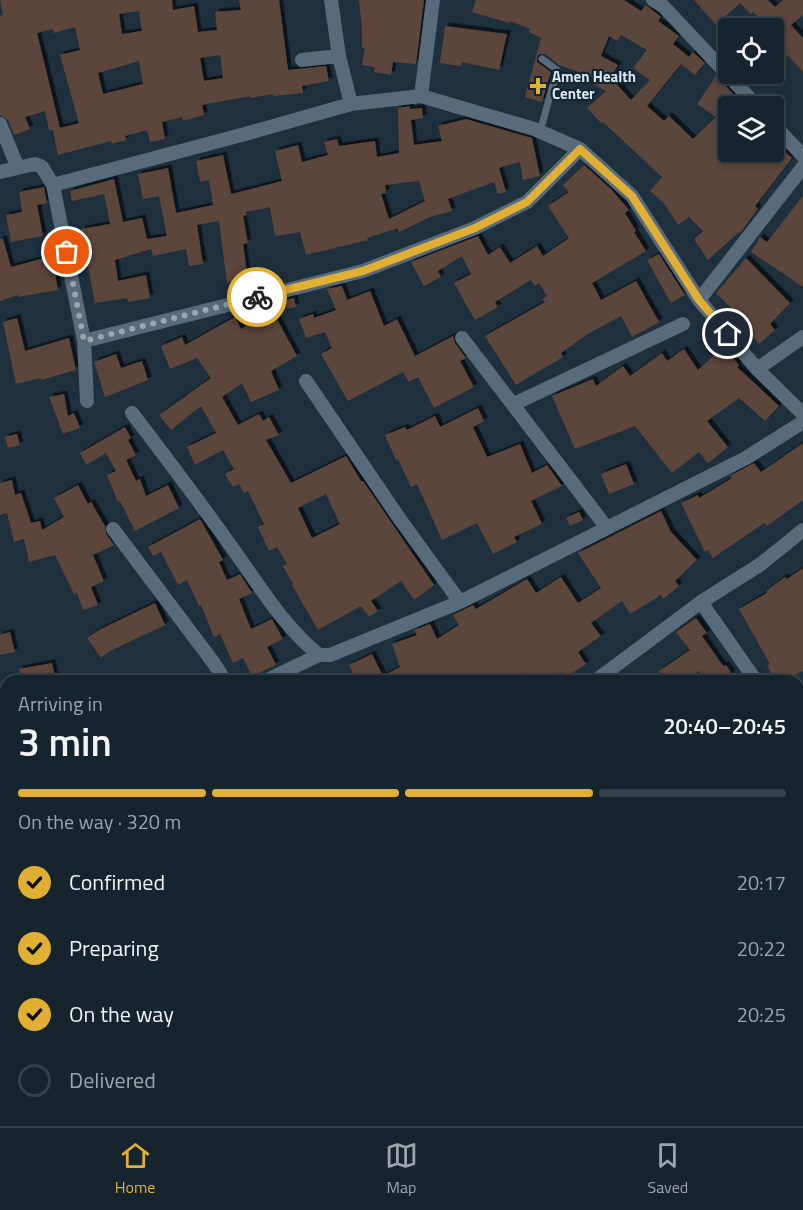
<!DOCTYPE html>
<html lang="en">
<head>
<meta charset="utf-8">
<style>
  :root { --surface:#16242e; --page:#23303a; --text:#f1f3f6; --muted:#9ea4aa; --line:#35414a; --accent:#e1af34 }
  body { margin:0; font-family:"Titillium Web",sans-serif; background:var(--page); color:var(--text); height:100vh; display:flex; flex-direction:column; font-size:22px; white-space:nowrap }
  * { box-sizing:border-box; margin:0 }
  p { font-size:20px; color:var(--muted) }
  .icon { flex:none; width:33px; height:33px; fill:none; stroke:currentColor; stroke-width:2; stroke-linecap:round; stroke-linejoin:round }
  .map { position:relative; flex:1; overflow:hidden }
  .sheet { position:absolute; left:0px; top:675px; width:804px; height:452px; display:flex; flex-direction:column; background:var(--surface); border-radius:18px 18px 0 0; box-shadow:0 3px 9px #0003,0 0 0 2px var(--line) }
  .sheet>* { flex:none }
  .tools { position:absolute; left:718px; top:18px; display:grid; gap:12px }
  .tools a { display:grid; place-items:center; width:66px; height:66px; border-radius:6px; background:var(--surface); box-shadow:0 3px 9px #0003,0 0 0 2px var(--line); font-size:30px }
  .pin { position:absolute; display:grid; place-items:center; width:51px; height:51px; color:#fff; margin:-26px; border:3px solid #fff; border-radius:50%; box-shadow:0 2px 6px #0007 }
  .courier { position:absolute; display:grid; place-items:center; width:60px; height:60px; margin:-30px; border:4px solid #e1af34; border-radius:50%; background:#fff; color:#222; box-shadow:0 2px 8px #0007 }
  .head em { font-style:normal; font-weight:600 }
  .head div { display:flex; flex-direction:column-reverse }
  .head { display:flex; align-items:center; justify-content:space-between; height:102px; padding:0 18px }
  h1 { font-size:39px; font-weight:600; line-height:45px }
  .bar { display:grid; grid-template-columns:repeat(4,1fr); gap:9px 6px; align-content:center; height:72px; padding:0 18px }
  .bar i { height:8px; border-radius:4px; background:var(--line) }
  .bar .selected { background:var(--accent) }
  .bar p { grid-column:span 4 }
  ol { padding:0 18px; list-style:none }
  li { display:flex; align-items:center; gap:18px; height:66px }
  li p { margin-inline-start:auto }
  li .icon { padding:6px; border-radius:50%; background:var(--accent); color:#111; stroke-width:4 }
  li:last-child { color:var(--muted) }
  li i { width:33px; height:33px; border:3px solid var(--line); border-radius:50% }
  .tabs { display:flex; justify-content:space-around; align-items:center; height:84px; border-top:2px solid var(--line); background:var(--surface); font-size:16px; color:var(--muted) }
  .tabs a { display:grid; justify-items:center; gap:3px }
  .tabs .selected { color:var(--accent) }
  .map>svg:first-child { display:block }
</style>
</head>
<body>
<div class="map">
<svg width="803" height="1126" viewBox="0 0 803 1126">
  <defs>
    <filter id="shadow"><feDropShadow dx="3.5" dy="-3.5" stdDeviation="0" flood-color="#0009"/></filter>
  </defs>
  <rect width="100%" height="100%" fill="#1e303e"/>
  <path fill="#5c453b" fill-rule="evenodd" filter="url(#shadow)" d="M 0,0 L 172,0 L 173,10 L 194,6 L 198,32 L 217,30 L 215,12 L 241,10 L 239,0 L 279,0 L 288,70 L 326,66 L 329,81 L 302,86 L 303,93 L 273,96 L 273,94 L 250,98 L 250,96 L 202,105 L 204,115 L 183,121 L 182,117 L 162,122 L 165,139 L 150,142 L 147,130 L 125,136 L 126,140 L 112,144 L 111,141 L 58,155 L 53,130 L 49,130 L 45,111 L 25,117 L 30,129 L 14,135 L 8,120 L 0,115 L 0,16 L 3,15 ZM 139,11 L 142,31 L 122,34 L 119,14 ZM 75,27 L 80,50 L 60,55 L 79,123 L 60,128 L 37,33 L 53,29 L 54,33 ZM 220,55 L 223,78 L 204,81 L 200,58 ZM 139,61 L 143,84 L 103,94 L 98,73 Z
    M 359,0 L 424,0 L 416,64 L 393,62 L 391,75 L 374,72 L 375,67 L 362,65 L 365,48 L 362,48 L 362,27 Z
    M 476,0 L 624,0 L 641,11 L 646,5 L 661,17 L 658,21 L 679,36 L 673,44 L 689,57 L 693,52 L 705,63 L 695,75 L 681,64 L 647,106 L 664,121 L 669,116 L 693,139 L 716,117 L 697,104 L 716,76 L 745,106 L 729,106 L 729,152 L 774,152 L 774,142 L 792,158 L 755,206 L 758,209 L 740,233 L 739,232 L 708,260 L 694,239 L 703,231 L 689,217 L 678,225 L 664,203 L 650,191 L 662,177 L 603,122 L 602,124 L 587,108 L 606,91 L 593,84 L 596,78 L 559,65 L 545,54 L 540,54 L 537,56 L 537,62 L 551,72 L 542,102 L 525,97 L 541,38 L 529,32 L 530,29 L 510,21 L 509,23 L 472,12 ZM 621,35 L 647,50 L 633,68 L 650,80 L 631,100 L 611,78 L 618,65 L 601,56 L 609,36 L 617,41 Z
    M 694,0 L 768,0 L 775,7 L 783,0 L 803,0 L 803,15 L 791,25 L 803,38 L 803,72 L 788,55 L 784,58 L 774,47 L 774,28 L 769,28 L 753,12 L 751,14 L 740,3 L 716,25 Z
    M 445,26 L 507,34 L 499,70 L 462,62 L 461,66 L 440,63 Z
    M 410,106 L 410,109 L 422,108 L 423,118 L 411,120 L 414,145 L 442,141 L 438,126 L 466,119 L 532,138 L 540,176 L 523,180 L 520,162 L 499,168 L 506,192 L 498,194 L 494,182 L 448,199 L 452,211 L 430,217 L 399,232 L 398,228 L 367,238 L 368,240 L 306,255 L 300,232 L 275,236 L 270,207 L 246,212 L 247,215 L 243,216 L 248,243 L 243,244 L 248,280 L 227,283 L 219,221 L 197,225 L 203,264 L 189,266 L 186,249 L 153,256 L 151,249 L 115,260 L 118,281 L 146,275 L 150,298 L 128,302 L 127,298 L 95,303 L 81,229 L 110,224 L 104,194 L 72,201 L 70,191 L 114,179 L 123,222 L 142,218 L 147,239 L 167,236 L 159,196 L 143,199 L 138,174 L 168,168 L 176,213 L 213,205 L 209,180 L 200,182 L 196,161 L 223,155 L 231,194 L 282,181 L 275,151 L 298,145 L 302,162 L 328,155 L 324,142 L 337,139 L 339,146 L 375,141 L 377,157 L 399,153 L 398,108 ZM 419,181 L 425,201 L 389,219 L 381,194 L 386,193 L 385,185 Z
    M 584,165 L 611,189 L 629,210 L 625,213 L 636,231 L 634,232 L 646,251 L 592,283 L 601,300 L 636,281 L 659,322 L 632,337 L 621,316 L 586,335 L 561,353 L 563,357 L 516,385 L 485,336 L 545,302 L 542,299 L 547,296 L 539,283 L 535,286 L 531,280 L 495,302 L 498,307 L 475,320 L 454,283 L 471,274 L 462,256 L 438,271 L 441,277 L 424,286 L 411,262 L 478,236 L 488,255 L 500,247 L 510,263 L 537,246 L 543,256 L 569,238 L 548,206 L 569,192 L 563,185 Z
    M 44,187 L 47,203 L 37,205 L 43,236 L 11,242 L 6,215 L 22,212 L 19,192 Z
    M 803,196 L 803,287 L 751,252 L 760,237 L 767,242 Z
    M 0,239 L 3,239 L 11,267 L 52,256 L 58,290 L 18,297 L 18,295 L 0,301 Z
    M 659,254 L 685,295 L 671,303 L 647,260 Z
    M 746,258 L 790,303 L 770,324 L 775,330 L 759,344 L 751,335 L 754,332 L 742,319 L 716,293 Z
    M 342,286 L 347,300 L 370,291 L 384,326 L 397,319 L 415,356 L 453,336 L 455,343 L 466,358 L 460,361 L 474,387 L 434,408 L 418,377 L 409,382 L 403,372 L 348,401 L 321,354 L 332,348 L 325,332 L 306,338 L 299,319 L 313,314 L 314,318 L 336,310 L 327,289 Z
    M 294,298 L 296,307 L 279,310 L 277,302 Z
    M 272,310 L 297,356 L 271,371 L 279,390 L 251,402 L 242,383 L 222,397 L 238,425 L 259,414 L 263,421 L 269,417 L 279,435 L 266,440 L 291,483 L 346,456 L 361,481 L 363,481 L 434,585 L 414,600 L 401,581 L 371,601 L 378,611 L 369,617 L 361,606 L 318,630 L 292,585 L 293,584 L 283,566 L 287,564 L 277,547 L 269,551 L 258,527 L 264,524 L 248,491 L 244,493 L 239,484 L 233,487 L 225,474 L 234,469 L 223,450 L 195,465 L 187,447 L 216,433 L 201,406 L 171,430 L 159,415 L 211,378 L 197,358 L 170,369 L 161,346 L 182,337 L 185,345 L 235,317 L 241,329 ZM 326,494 L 340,524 L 312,538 L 298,508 Z
    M 17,318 L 25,351 L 69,338 L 76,370 L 41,380 L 41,378 L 16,384 L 3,322 Z
    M 723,347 L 739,365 L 737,367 L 779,406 L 765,421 L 739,398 L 707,421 L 728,447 L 708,463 L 699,452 L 672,473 L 635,426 L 575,449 L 552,396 L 593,379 L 596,386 L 623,366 L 630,376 L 662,353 L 667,361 L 684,349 L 698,370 Z
    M 116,354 L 121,368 L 142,361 L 148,380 L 105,397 L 94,362 Z
    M 64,394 L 68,416 L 74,413 L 80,428 L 63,434 L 49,397 Z
    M 478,408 L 484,421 L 473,427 L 487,457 L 520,444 L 532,473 L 547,465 L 562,486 L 531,501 L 542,524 L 514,537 L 517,542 L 493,554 L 477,523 L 442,540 L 417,484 L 411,487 L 398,459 L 396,460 L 385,435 L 405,427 L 407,430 L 435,416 L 440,427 Z
    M 125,427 L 131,438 L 128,440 L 136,455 L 126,460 L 136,481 L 140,479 L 146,496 L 168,485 L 179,508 L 135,531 L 120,501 L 118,502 L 107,475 L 116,471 L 106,453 L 86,465 L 80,453 Z
    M 17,434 L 20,445 L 8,448 L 5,437 Z
    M 803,443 L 803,500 L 767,526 L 764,523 L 713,558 L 708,550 L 705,552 L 681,503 L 698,495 L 699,498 L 732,478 L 730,476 L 754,463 L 761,472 Z
    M 626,464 L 634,484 L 609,494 L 601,474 Z
    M 12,480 L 15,495 L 21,493 L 31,523 L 40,521 L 42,530 L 64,517 L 54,498 L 78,485 L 88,504 L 91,502 L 105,526 L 106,534 L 114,545 L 93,555 L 104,581 L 91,587 L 98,605 L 83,610 L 77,593 L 74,594 L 55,555 L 29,562 L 24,539 L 14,542 L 7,513 L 0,515 L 0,483 Z
    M 661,511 L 671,532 L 697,560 L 675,581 L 679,586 L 663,599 L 661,595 L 630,614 L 622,601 L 591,623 L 601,636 L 578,652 L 586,664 L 565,678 L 561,672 L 545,681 L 527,681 L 522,672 L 507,681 L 424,681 L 422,675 L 409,681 L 357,681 L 349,665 L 372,654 L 383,676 L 400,667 L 392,644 L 417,635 L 414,630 L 430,624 L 437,639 L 459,625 L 453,615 L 473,605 L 476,609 L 527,579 L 536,593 L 561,577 L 578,603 L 601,588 L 578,553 Z
    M 579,512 L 583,520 L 570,526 L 566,518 Z
    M 200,519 L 223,560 L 219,562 L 227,580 L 240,574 L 252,593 L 239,599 L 251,629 L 272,619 L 283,639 L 267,647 L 276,665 L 252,676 L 243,658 L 233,663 L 220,634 L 214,637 L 201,605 L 199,606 L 187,580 L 178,585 L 161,552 L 153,556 L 148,547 Z
    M 803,568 L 803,671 L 785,680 L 782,675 L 774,680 L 767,665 L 770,664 L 739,609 L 767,593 L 766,591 L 785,577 L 787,579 Z
    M 155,603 L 165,625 L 110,651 L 101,658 L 87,638 L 99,630 Z
    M 696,618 L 707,633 L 702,636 L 723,666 L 726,665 L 732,674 L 722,681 L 706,681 L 699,671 L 685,681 L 665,681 L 659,671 L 690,650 L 676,632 Z
    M 10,632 L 15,652 L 0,655 L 0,635 Z
    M 52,663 L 56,681 L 22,681 L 19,669 Z"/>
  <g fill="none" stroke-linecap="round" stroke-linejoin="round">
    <path stroke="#576b7c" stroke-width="7" d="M 540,132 L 557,70 L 542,59"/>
    <path stroke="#576b7c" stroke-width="14" d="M 331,0 L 339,56 L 351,104
      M 653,0 L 663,6 L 757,106
      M 302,60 L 339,56
      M 421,96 L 433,0
      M 0,124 L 18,168
      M 774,125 L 803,156
      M 0,172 L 35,164 L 42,167 L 53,185 L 245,134 L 351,104 L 421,96 L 534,129 L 580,149 L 632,196 L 699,300 L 757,369 L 803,414
      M 53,185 L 84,341 L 87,401
      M 699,300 L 803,167
      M 462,338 L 607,528
      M 84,341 L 363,271 L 475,228 L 527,202 L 580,149
      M 757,369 L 803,337
      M 306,381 L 399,518 L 460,602
      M 514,404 L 683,324
      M 132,413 C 168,460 204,508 238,556 C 262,590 286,629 319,655
      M 113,529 L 213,662 L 222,676 L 222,681
      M 701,602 L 756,681
      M 265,681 L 319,655 L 330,655 L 460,602 L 746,458 L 803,422
      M 595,681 L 701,602 L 761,564 L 803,530
      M 0,690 L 6,714
      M 798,741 L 803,749
      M 0,848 L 6,847
      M 798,1063 L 803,1072
      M 0,1111 L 6,1114
      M 18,1120 L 28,1126
      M 86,1120 L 88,1126
      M 188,1120 L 189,1126
      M 380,1120 L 381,1126
      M 518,1120 L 520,1126
      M 642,1120 L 644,1126"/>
  </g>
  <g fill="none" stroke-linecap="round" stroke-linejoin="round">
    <path stroke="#98a6b1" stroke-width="6" stroke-dasharray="0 10.8" d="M 67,252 L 84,341 L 257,297"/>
    <path stroke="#e1af34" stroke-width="8" d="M 257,297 L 363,271 L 475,228 L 527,202 L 580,149 L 632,196 L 699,300 L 728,334"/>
  </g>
  <path fill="#e1af34" stroke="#142634" stroke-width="2" d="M535 77h6v6h6v6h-6v6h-6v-6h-6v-6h6z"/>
  <g text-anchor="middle" stroke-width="4.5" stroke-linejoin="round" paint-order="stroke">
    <g font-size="15" font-weight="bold" fill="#dae6ef" stroke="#142634" text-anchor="start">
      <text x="552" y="82">Amen Health<tspan x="552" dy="17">Center</tspan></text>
    </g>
  </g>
</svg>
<div class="tools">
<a><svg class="icon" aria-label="locate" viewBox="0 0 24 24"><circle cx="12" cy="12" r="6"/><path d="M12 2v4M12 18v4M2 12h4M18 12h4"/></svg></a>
<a><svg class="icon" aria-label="layers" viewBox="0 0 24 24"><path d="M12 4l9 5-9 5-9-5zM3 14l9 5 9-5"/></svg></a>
</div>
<div class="pin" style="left:67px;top:252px;background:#ea580c"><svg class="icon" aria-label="bag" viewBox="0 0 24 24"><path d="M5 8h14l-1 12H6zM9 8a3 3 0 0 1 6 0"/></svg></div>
<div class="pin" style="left:728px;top:334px;background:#1f2937"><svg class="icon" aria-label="home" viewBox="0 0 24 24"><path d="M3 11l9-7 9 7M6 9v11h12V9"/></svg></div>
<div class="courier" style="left:257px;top:297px"><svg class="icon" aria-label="bike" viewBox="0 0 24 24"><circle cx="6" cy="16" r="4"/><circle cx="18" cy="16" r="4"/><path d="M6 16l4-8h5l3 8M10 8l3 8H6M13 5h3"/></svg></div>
<section class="sheet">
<div class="head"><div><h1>3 min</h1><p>Arriving in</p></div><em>20:40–20:45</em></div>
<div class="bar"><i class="selected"></i><i class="selected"></i><i class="selected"></i><i></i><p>On the way · 320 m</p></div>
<ol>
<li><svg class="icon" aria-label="check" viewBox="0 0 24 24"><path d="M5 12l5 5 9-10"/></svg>Confirmed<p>20:17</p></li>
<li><svg class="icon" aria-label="check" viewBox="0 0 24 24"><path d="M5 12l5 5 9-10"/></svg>Preparing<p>20:22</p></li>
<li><svg class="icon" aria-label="check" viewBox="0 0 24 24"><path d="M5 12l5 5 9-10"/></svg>On the way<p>20:25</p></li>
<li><i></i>Delivered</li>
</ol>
</section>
</div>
<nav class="tabs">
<a class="selected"><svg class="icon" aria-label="home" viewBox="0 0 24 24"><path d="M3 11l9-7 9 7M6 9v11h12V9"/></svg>Home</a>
<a><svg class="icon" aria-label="map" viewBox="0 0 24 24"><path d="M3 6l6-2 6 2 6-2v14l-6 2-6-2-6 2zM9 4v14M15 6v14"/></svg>Map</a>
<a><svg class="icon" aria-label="saved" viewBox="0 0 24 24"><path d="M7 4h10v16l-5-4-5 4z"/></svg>Saved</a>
</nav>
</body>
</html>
